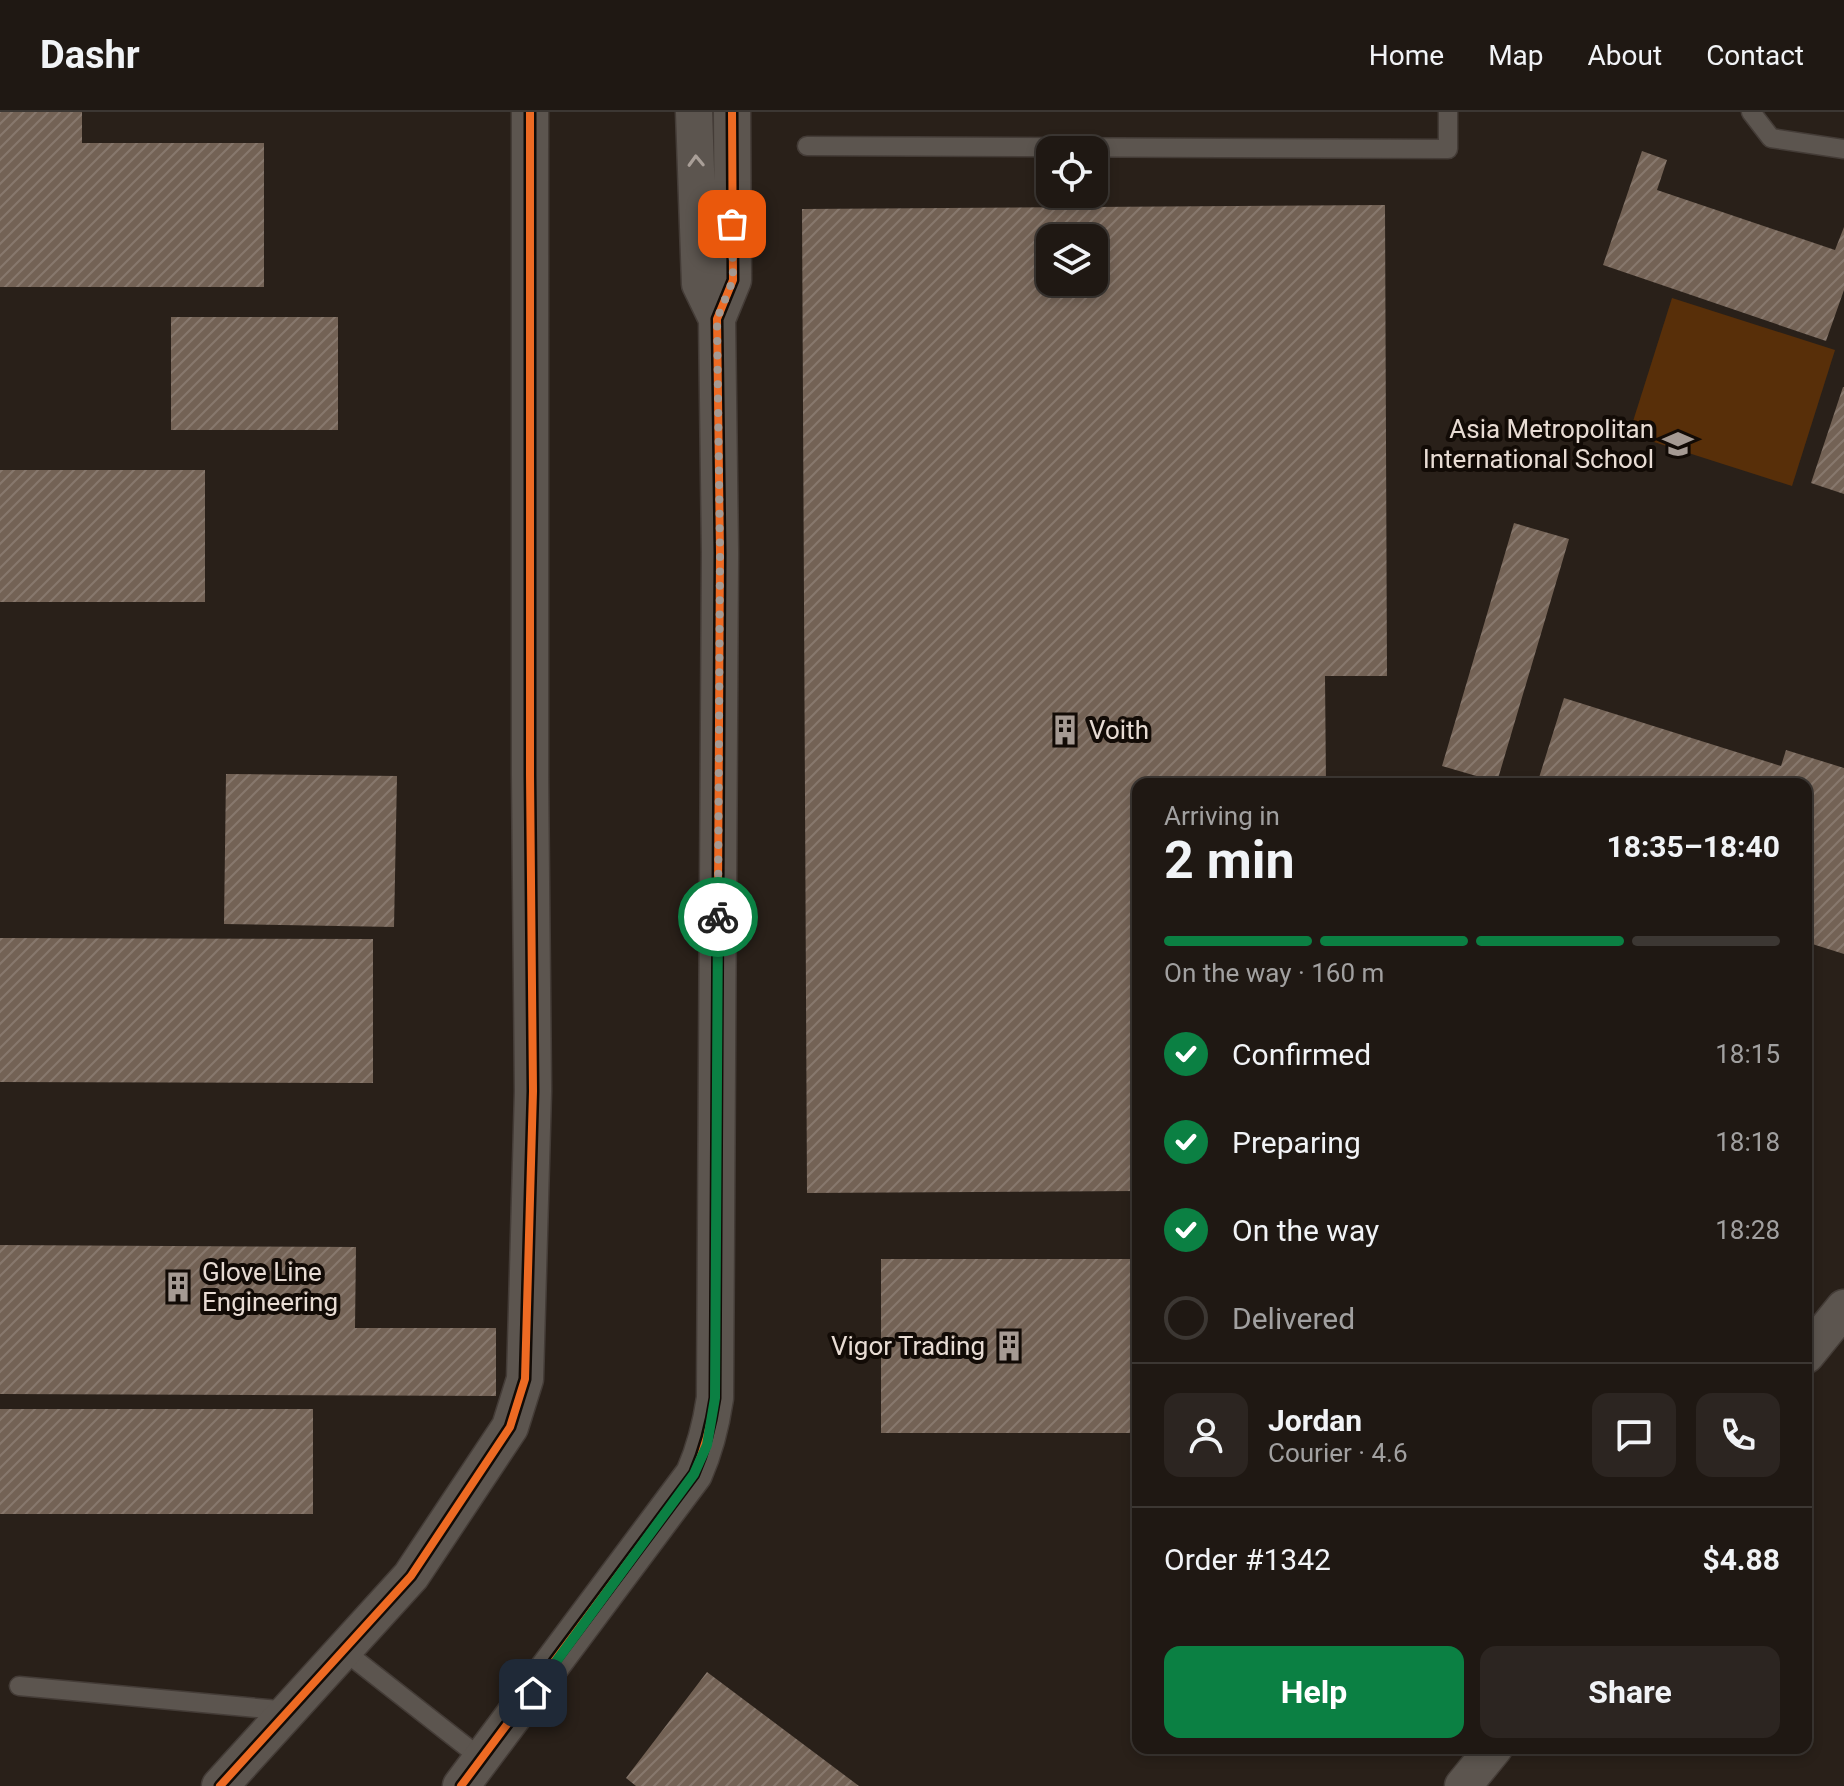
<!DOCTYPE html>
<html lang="en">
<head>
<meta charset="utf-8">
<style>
  :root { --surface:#1f1813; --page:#2c2521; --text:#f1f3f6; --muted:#a1a0a0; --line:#3c3733; --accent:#0b8043 }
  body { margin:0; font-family:Roboto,sans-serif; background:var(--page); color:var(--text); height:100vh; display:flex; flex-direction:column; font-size:30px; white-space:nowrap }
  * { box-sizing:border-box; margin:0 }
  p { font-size:26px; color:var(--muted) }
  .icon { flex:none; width:44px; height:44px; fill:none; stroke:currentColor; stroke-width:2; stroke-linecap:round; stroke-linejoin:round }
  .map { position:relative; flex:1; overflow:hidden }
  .details { position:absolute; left:1132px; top:666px; width:680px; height:976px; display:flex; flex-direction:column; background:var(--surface); border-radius:16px; box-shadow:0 4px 12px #0003,0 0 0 2px var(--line) }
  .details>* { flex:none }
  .buttons { position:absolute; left:1036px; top:24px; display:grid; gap:16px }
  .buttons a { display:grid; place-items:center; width:72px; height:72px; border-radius:16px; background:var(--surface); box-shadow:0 4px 12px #0003,0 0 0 2px var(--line); font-size:40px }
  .pin { position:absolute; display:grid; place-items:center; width:68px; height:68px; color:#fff; margin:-34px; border-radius:16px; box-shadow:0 4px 12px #0006 }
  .courier { position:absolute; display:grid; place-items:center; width:80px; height:80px; margin:-40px; border:6px solid #0b8043; border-radius:50%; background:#fff; color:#222; box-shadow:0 2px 10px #0007 }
  .headline em { font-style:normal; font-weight:700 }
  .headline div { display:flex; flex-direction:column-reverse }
  .headline { display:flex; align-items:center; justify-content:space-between; height:136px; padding:0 32px }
  h1 { font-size:52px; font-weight:700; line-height:60px }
  .bar { display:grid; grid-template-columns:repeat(4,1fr); gap:12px 8px; align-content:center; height:96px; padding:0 32px }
  .bar i { height:10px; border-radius:6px; background:var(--line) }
  .bar .current { background:var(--accent) }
  .bar p { grid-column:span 4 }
  .line { display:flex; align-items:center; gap:20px; padding:0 32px; border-top:2px solid var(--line) }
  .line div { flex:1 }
  .round { display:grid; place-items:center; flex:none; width:84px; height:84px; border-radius:16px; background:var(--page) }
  ol { padding:0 32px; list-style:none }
  li { display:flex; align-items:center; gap:24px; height:88px }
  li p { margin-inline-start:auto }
  li .icon { padding:8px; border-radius:50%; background:var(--accent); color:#fff; stroke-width:4 }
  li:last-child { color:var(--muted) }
  li i { width:44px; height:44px; border:4px solid var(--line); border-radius:50% }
  .cta { display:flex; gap:16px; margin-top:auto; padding:16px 32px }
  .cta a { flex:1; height:92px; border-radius:16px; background:var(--accent); color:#fff; font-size:32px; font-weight:700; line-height:92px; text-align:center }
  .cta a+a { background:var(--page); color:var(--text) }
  header { display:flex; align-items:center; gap:48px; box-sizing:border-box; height:112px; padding:0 40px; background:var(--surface); border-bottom:2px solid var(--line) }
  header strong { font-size:38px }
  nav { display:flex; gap:44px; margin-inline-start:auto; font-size:28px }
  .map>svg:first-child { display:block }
</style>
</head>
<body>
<header>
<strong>Dashr</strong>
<nav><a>Home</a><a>Map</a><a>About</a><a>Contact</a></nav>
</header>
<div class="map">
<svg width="1844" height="1674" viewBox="0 0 1844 1674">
  <defs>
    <pattern id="building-hatch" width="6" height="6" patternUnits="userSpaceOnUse" patternTransform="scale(2)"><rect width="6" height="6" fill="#736255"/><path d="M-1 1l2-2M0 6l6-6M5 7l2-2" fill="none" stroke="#87786d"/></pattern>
  </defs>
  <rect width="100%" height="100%" fill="#292019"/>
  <path fill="#582f09" d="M 1672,186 L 1835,238 L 1792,374 L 1629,322 Z"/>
  <path fill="url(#building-hatch)" fill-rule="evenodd" d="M 0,0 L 82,0 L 82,31 L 264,31 L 264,175 L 0,175 Z
    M 1642,39 L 1667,48 L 1657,78 L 1835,138 L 1844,115 L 1844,178 L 1826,229 L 1603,153 Z
    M 1385,93 L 1387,564 L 1325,564 L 1326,672 L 1138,672 L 1138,1079 L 807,1081 L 802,97 ZM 1050,126 L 1094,126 L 1094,170 L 1050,170 Z
    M 171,205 L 338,205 L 338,318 L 171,318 Z
    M 1843,275 L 1844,275 L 1844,382 L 1811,371 Z
    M 0,358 L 205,358 L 205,490 L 0,490 Z
    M 1514,411 L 1569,427 L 1497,670 L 1442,654 Z
    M 1564,586 L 1781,654 L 1786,638 L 1844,656 L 1844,842 L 1806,830 L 1806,672 L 1537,672 Z
    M 226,662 L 397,664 L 394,815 L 224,812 Z
    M 0,826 L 373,827 L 373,971 L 0,970 Z
    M 0,1133 L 356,1135 L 355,1216 L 496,1216 L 496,1284 L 0,1282 Z
    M 881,1147 L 1138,1147 L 1138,1321 L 881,1321 Z
    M 0,1297 L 313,1297 L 313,1402 L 0,1402 Z
    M 707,1560 L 859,1674 L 636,1674 L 626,1666 Z"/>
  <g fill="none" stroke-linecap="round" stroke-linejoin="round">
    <g stroke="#443c37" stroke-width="21">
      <path id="service" d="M 1751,0 L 1771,26 L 1844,37
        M 807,34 L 1448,37 L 1448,0
        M 343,1538 L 482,1647
        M 19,1574 L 290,1599"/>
    </g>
    <g stroke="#443c37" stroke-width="39">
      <path id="minor" d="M 694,0 L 700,172 L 717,207
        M 1806,1243 L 1844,1196
        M 220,1674 L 411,1464 L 510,1315 L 525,1267 L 533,979 L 530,663 L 530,0
        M 461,1674 L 694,1362 C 705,1337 711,1313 715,1286 L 720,441 L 717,207 L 733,168 L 732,0
        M 1463,1674 L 1494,1636"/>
    </g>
    <use href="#service" stroke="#5c554f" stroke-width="18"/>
    <use href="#minor" stroke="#5c554f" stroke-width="36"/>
    <g stroke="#120b06" stroke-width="13">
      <path id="cycleway" d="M 220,1674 L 411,1464 L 510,1315 L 525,1267 L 533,979 L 530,663 L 530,0
        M 461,1674 L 694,1362 C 705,1337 711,1313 715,1286 L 720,441 L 717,207 L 733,168 L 732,0"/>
    </g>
    <use href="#cycleway" stroke="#ed6a23" stroke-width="8"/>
  </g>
  <defs><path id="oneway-chevron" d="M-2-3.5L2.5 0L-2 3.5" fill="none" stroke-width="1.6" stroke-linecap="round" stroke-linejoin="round" transform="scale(2)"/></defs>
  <use stroke="#a99f98" href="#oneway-chevron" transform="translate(696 49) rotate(-92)"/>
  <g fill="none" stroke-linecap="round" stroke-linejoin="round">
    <path stroke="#a59a93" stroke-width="8" stroke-dasharray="0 14.4" d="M 718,805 L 720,441 L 717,207 L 733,168 L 732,112"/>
    <path stroke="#0b8043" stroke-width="10" d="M 533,1581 L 694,1362 L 707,1333 L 715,1286 L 718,805"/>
  </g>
  <defs>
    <g id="school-bare" transform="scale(2.4)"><path d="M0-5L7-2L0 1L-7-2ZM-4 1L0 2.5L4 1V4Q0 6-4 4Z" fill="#a59a93" stroke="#120b06" stroke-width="2.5" paint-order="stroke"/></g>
    <g id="building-bare" transform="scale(2.4)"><path d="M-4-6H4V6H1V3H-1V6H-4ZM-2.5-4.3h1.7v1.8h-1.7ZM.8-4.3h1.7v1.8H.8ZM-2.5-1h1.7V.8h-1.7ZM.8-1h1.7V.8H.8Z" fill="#a59a93" stroke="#120b06" stroke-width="2.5" paint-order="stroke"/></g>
  </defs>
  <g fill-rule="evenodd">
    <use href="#school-bare" x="1678" y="332"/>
    <use href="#building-bare" x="1065" y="618"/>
    <use href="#building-bare" x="178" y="1175"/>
    <use href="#building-bare" x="1009" y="1234"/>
  </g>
  <g text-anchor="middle" stroke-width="8" stroke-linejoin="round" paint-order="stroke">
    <g font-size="26" fill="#e8dcd4" stroke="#120b06" text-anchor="end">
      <text x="1654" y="326">Asia Metropolitan<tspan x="1654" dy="30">International School</tspan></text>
      <text x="1089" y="627" text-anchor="start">Voith</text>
      <text x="202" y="1169" text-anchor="start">Glove Line<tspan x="202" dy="30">Engineering</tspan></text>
      <text x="985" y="1243">Vigor Trading</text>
    </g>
  </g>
</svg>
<div class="buttons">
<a><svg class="icon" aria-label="locate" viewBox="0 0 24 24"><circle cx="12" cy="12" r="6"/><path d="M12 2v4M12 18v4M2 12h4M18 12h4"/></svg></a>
<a><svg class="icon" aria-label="layers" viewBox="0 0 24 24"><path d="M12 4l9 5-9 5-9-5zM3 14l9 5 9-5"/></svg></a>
</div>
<div class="pin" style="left:732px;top:112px;background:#ea580c"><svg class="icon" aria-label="bag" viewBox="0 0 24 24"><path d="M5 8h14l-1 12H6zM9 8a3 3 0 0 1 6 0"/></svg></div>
<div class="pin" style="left:533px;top:1581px;background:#1f2937"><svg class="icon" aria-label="home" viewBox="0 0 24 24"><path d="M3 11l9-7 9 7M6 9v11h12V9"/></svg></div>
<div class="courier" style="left:718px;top:805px"><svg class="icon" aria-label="bike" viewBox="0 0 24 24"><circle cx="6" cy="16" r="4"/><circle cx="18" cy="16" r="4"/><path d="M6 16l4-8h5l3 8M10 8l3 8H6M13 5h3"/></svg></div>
<section class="details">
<div class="headline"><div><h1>2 min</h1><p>Arriving in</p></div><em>18:35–18:40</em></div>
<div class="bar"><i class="current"></i><i class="current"></i><i class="current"></i><i></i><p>On the way · 160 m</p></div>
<ol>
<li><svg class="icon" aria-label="check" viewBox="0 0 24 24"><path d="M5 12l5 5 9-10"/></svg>Confirmed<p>18:15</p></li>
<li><svg class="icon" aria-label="check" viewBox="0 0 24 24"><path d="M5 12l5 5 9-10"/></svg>Preparing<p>18:18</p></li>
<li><svg class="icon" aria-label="check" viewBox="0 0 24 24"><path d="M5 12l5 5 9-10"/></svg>On the way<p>18:28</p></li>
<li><i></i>Delivered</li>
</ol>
<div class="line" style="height:144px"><a class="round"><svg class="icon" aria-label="person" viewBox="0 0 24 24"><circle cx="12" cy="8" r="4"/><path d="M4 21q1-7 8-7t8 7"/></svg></a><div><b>Jordan</b><p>Courier · 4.6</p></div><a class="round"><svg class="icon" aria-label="chat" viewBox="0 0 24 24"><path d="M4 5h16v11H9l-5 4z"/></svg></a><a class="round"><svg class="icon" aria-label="phone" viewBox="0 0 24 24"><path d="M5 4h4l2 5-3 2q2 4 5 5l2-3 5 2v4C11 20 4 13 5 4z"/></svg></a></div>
<div class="line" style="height:104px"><div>Order #1342</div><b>$4.88</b></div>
<div class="cta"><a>Help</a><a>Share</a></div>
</section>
</div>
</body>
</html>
